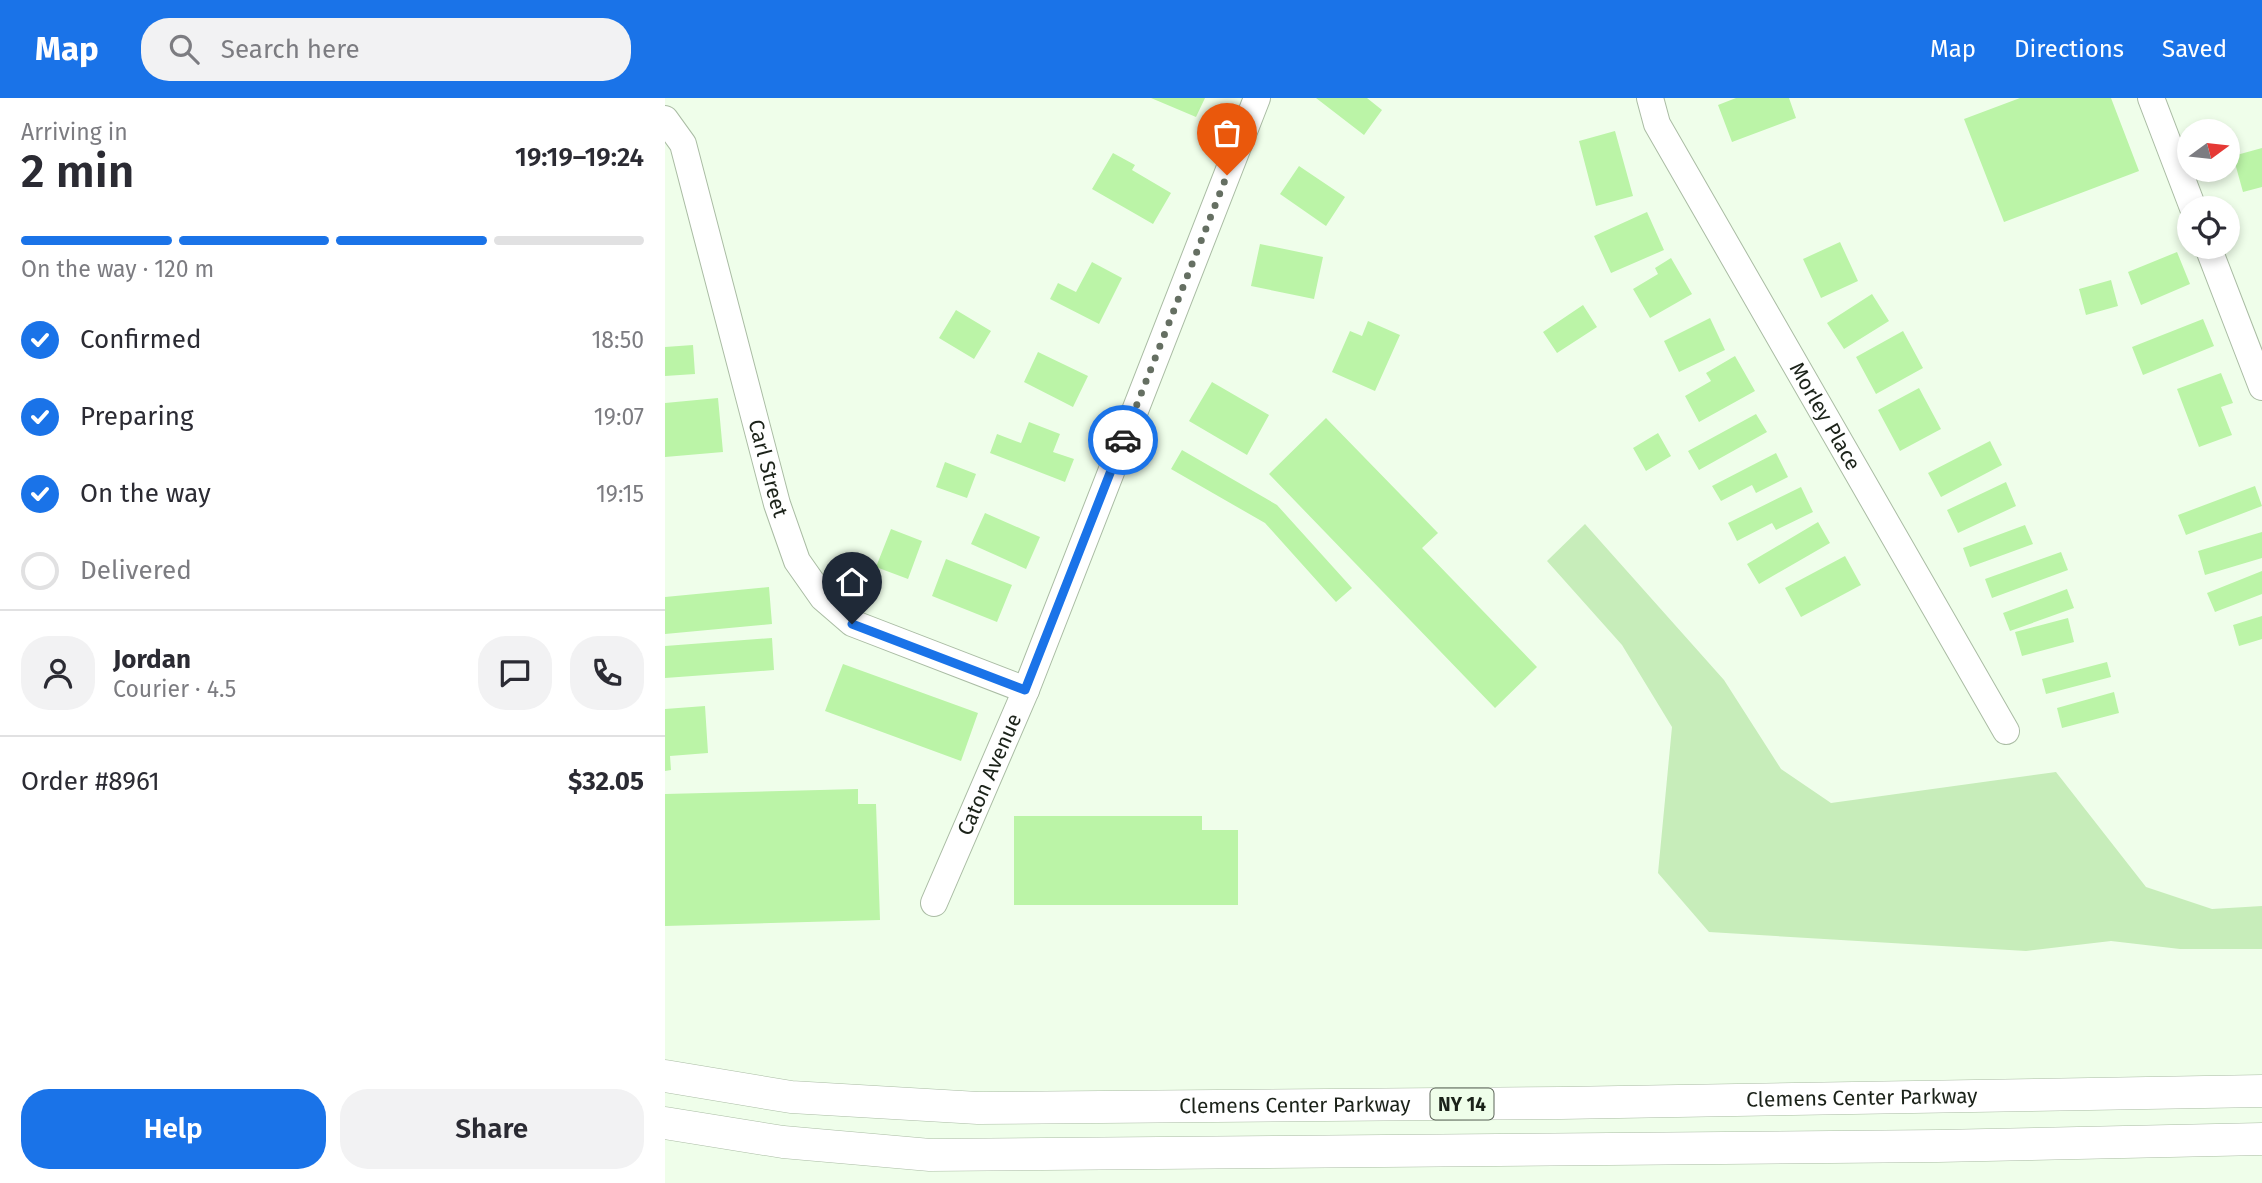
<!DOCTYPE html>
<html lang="en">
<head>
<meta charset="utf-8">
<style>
  :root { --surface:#fff; --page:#f2f2f3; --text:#2b2b33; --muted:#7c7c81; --line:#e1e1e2; --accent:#1a73e8 }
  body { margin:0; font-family:"Fira Sans",sans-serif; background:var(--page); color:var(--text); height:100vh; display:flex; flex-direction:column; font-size:26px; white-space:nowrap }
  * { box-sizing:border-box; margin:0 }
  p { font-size:23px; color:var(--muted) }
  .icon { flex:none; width:38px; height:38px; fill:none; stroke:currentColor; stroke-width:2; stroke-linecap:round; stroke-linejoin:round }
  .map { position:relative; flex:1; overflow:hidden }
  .drawer { display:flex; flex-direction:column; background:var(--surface); width:665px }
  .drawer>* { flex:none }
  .needle { width:46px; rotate:75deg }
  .controls { position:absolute; left:1512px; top:21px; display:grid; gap:14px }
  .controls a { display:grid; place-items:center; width:63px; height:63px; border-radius:50%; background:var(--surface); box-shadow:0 4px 10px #0003; font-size:35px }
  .pin { position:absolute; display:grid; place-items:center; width:60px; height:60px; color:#fff; margin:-72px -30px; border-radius:50% 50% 50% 0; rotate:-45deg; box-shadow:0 0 7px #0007 }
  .pin .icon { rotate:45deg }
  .courier { position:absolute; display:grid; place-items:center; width:70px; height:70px; margin:-35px; border:5px solid #1a73e8; border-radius:50%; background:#fff; color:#222; box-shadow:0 2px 9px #0007 }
  .headline em { font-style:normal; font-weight:600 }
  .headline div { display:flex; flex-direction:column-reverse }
  .headline { display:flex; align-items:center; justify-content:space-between; height:119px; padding:0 21px }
  h1 { font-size:46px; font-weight:600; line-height:52px }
  .bar { display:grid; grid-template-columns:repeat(4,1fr); gap:10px 7px; align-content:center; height:84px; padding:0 21px }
  .bar i { height:9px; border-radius:5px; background:var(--line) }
  .bar .active { background:var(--accent) }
  .bar p { grid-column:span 4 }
  .line { display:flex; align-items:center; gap:18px; padding:0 21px; border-top:2px solid var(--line) }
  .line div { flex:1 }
  .round { display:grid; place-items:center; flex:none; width:74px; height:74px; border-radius:28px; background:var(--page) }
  ol { padding:0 21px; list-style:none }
  li { display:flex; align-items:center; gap:21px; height:77px }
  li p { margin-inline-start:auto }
  li .icon { padding:7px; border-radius:50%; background:var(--accent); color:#fff; stroke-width:4 }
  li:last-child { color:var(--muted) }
  li i { width:38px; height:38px; border:4px solid var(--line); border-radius:50% }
  .action { display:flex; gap:14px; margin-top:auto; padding:14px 21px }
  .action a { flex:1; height:80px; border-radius:28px; background:var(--accent); color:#fff; font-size:28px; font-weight:600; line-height:80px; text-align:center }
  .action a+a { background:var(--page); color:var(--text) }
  header { display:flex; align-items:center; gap:42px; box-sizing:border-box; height:98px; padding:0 35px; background:var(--accent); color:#fff }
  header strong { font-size:33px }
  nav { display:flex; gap:38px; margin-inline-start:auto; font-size:24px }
  .search { width:490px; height:63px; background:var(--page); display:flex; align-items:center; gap:18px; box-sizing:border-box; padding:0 24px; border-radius:28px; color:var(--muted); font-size:26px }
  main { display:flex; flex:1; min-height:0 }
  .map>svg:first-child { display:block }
</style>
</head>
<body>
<header>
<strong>Map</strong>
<div class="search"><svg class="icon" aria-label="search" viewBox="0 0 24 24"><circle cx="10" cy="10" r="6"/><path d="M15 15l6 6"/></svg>Search here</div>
<nav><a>Map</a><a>Directions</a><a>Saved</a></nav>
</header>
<main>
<section class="drawer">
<div class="headline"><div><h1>2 min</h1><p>Arriving in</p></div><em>19:19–19:24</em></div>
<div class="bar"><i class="active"></i><i class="active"></i><i class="active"></i><i></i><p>On the way · 120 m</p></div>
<ol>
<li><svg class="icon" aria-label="check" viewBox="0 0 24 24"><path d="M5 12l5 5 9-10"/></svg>Confirmed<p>18:50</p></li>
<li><svg class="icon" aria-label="check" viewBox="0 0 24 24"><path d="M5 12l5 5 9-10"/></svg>Preparing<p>19:07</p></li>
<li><svg class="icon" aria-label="check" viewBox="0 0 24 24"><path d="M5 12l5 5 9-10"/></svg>On the way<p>19:15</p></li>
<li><i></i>Delivered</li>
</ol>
<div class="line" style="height:126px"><a class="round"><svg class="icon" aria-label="person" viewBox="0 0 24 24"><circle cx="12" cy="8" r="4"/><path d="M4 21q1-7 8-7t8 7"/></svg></a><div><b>Jordan</b><p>Courier · 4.5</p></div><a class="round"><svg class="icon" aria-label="chat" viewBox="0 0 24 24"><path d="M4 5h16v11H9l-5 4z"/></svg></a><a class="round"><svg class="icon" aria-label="phone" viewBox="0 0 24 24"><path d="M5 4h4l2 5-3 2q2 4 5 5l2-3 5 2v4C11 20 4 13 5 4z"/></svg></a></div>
<div class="line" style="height:91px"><div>Order #8961</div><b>$32.05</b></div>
<div class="action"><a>Help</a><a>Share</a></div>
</section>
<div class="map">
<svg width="1597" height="1085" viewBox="0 0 1597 1085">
  <rect width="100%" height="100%" fill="#effeea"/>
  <path fill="#c7edba" d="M 920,426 L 1059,582 L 1116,671 L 1166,705 L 1391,674 L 1481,789 L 1547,811 L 1597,808 L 1597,851 L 1515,851 L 1446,843 L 1361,853 L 1044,834 L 993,775 L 1007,629 L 957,547 L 882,463 Z"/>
  <path fill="#bbf4a7" d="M 486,0 L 540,0 L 531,19 Z
    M 651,0 L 702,0 L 717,12 L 699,37 Z
    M 1071,0 L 1124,0 L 1131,20 L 1067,44 L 1053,7 Z
    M 1355,0 L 1446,0 L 1474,73 L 1339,124 L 1299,21 Z
    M 950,33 L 968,98 L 931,108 L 914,43 Z
    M 1597,50 L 1597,89 L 1578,94 L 1568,58 Z
    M 448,55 L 470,67 L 467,72 L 506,95 L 488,126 L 427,91 Z
    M 634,68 L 680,99 L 661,128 L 615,96 Z
    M 982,114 L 999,152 L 946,175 L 929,138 Z
    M 1175,144 L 1193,183 L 1156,200 L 1138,161 Z
    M 595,146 L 658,159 L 649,201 L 586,188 Z
    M 1512,154 L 1525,186 L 1476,207 L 1463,174 Z
    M 1006,160 L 1027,196 L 985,220 L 968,191 L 993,176 L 990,170 Z
    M 427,164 L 457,180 L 434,226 L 385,201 L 393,185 L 411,194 Z
    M 1446,182 L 1453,208 L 1421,217 L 1414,191 Z
    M 1207,196 L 1224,223 L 1179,251 L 1162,225 Z
    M 918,207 L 932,229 L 892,255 L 878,234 Z
    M 291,212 L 326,233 L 309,261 L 274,240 Z
    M 1045,220 L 1060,252 L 1014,274 L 999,243 Z
    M 1538,221 L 1549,248 L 1478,277 L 1467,249 Z
    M 703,223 L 735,237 L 710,293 L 667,274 L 685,233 L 697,238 Z
    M 1238,233 L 1258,270 L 1211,296 L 1191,259 Z
    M 28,247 L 30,276 L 0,278 L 0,249 Z
    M 373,254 L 423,278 L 408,309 L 359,284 Z
    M 1070,258 L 1090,293 L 1034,324 L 1020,298 L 1046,283 L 1041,275 Z
    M 1556,275 L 1568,305 L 1556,309 L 1567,337 L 1534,349 L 1512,291 Z
    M 547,284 L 604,317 L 582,357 L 524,323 Z
    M 1254,290 L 1276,331 L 1235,353 L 1213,312 Z
    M 53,300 L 58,354 L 0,359 L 0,305 Z
    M 1091,316 L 1102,334 L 1034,372 L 1023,353 Z
    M 661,320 L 773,435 L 757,450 L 872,569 L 830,610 L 604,376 Z
    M 364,324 L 395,336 L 388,354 L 409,361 L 400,384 L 325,355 L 332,336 L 356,345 Z
    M 993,335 L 1006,358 L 981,373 L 968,350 Z
    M 1325,343 L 1337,367 L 1276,399 L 1263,375 Z
    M 517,352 L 612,407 L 687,490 L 671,504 L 600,425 L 506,371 Z
    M 1111,355 L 1123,379 L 1091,395 L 1087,387 L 1056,403 L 1047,388 Z
    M 280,364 L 311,376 L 302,400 L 271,389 Z
    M 1341,384 L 1351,408 L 1293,435 L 1282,412 Z
    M 1590,388 L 1597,408 L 1521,437 L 1513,417 Z
    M 1136,389 L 1148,414 L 1111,432 L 1107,425 L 1072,443 L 1063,425 Z
    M 320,415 L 375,439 L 361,471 L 306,446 Z
    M 1153,424 L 1165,445 L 1094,486 L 1082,466 Z
    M 1360,427 L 1368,446 L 1305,469 L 1298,450 Z
    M 226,431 L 257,443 L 243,481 L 211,469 Z
    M 1597,434 L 1597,460 L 1540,477 L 1533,453 Z
    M 1396,454 L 1403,472 L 1327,500 L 1320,481 Z
    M 1180,458 L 1196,487 L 1136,519 L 1120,490 Z
    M 281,461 L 347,487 L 332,524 L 267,498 Z
    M 1597,473 L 1597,496 L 1550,514 L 1542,495 Z
    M 104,489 L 107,526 L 0,536 L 0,499 Z
    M 1402,491 L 1409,510 L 1345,533 L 1338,515 Z
    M 1597,518 L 1597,541 L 1574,548 L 1568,527 Z
    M 1403,520 L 1409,544 L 1357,558 L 1350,534 Z
    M 107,540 L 109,572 L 0,580 L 0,548 Z
    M 1442,564 L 1446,579 L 1381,596 L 1377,581 Z
    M 178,566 L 313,615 L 296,663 L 160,613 Z
    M 1449,594 L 1454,615 L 1397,630 L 1392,610 Z
    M 40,608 L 43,655 L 5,658 L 6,672 L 0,673 L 0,611 Z
    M 193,691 L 193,706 L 211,706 L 215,822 L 0,828 L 0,696 Z
    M 349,718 L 537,718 L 537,732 L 573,732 L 573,807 L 349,807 Z"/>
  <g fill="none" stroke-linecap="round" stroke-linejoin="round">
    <g stroke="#aabca4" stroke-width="28">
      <g id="minor">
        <path id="s1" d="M 985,0 L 992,26 L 1341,633"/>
        <path d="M 1486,0 L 1528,110"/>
        <path id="s2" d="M 0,21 L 18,46 L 112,406 L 132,463 L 158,500 L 187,525 L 361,592"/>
        <path d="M 1543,149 L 1597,289"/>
        <path id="s3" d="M 269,805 L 361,592 L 592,0"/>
      </g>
    </g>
    <g stroke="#aabca4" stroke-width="33">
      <g id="major">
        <path id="s4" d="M 0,978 L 126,999 L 313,1010 L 896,1005 L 1597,993"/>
        <path d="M 0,1025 L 118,1044 L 265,1057 L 1273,1048 L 1597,1041"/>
      </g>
    </g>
    <use href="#minor" stroke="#fff" stroke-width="26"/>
    <use href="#major" stroke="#fff" stroke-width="32"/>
  </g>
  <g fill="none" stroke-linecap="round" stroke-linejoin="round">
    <path stroke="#656f62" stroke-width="7" stroke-dasharray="0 12.6" d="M 458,342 L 562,77"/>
    <path stroke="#1a73e8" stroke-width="9" d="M 187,526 L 360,592 L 458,342"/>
  </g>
  <g text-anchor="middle" stroke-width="6" stroke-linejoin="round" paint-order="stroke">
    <rect fill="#effeea" stroke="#5b6458" stroke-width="2" x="765.5" y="990.5" width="63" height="31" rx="5"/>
    <g font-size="19" font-weight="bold" fill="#1b2219">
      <text x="797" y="1013">NY 14</text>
    </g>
    <g font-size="21" fill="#1b2219" stroke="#effeea">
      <text dy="7" stroke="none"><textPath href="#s1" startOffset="364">Morley Place</textPath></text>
      <text dy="7" stroke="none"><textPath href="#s2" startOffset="366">Carl Street</textPath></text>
      <text dy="7" stroke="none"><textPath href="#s3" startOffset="140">Caton Avenue</textPath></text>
      <text dy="7" stroke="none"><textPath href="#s4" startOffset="1199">Clemens Center Parkway</textPath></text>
      <text dy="7" stroke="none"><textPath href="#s4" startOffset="632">Clemens Center Parkway</textPath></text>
    </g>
  </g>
</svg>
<div class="controls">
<a><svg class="needle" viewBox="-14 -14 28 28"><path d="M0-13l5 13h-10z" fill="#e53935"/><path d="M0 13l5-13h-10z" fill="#7c7c81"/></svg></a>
<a><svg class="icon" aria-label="locate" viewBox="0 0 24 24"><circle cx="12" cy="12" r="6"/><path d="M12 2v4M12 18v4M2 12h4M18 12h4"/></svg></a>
</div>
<div class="pin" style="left:562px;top:77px;background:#ea580c"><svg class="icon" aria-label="bag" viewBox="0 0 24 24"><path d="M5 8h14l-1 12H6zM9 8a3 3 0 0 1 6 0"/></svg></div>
<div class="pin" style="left:187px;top:526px;background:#1f2937"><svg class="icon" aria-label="home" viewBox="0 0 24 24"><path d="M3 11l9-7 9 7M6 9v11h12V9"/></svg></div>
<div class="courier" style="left:458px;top:342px"><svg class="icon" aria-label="car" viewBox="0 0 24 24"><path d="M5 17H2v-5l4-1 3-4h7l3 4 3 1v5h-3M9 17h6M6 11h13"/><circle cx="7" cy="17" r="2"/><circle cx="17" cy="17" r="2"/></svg></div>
</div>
</main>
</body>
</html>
